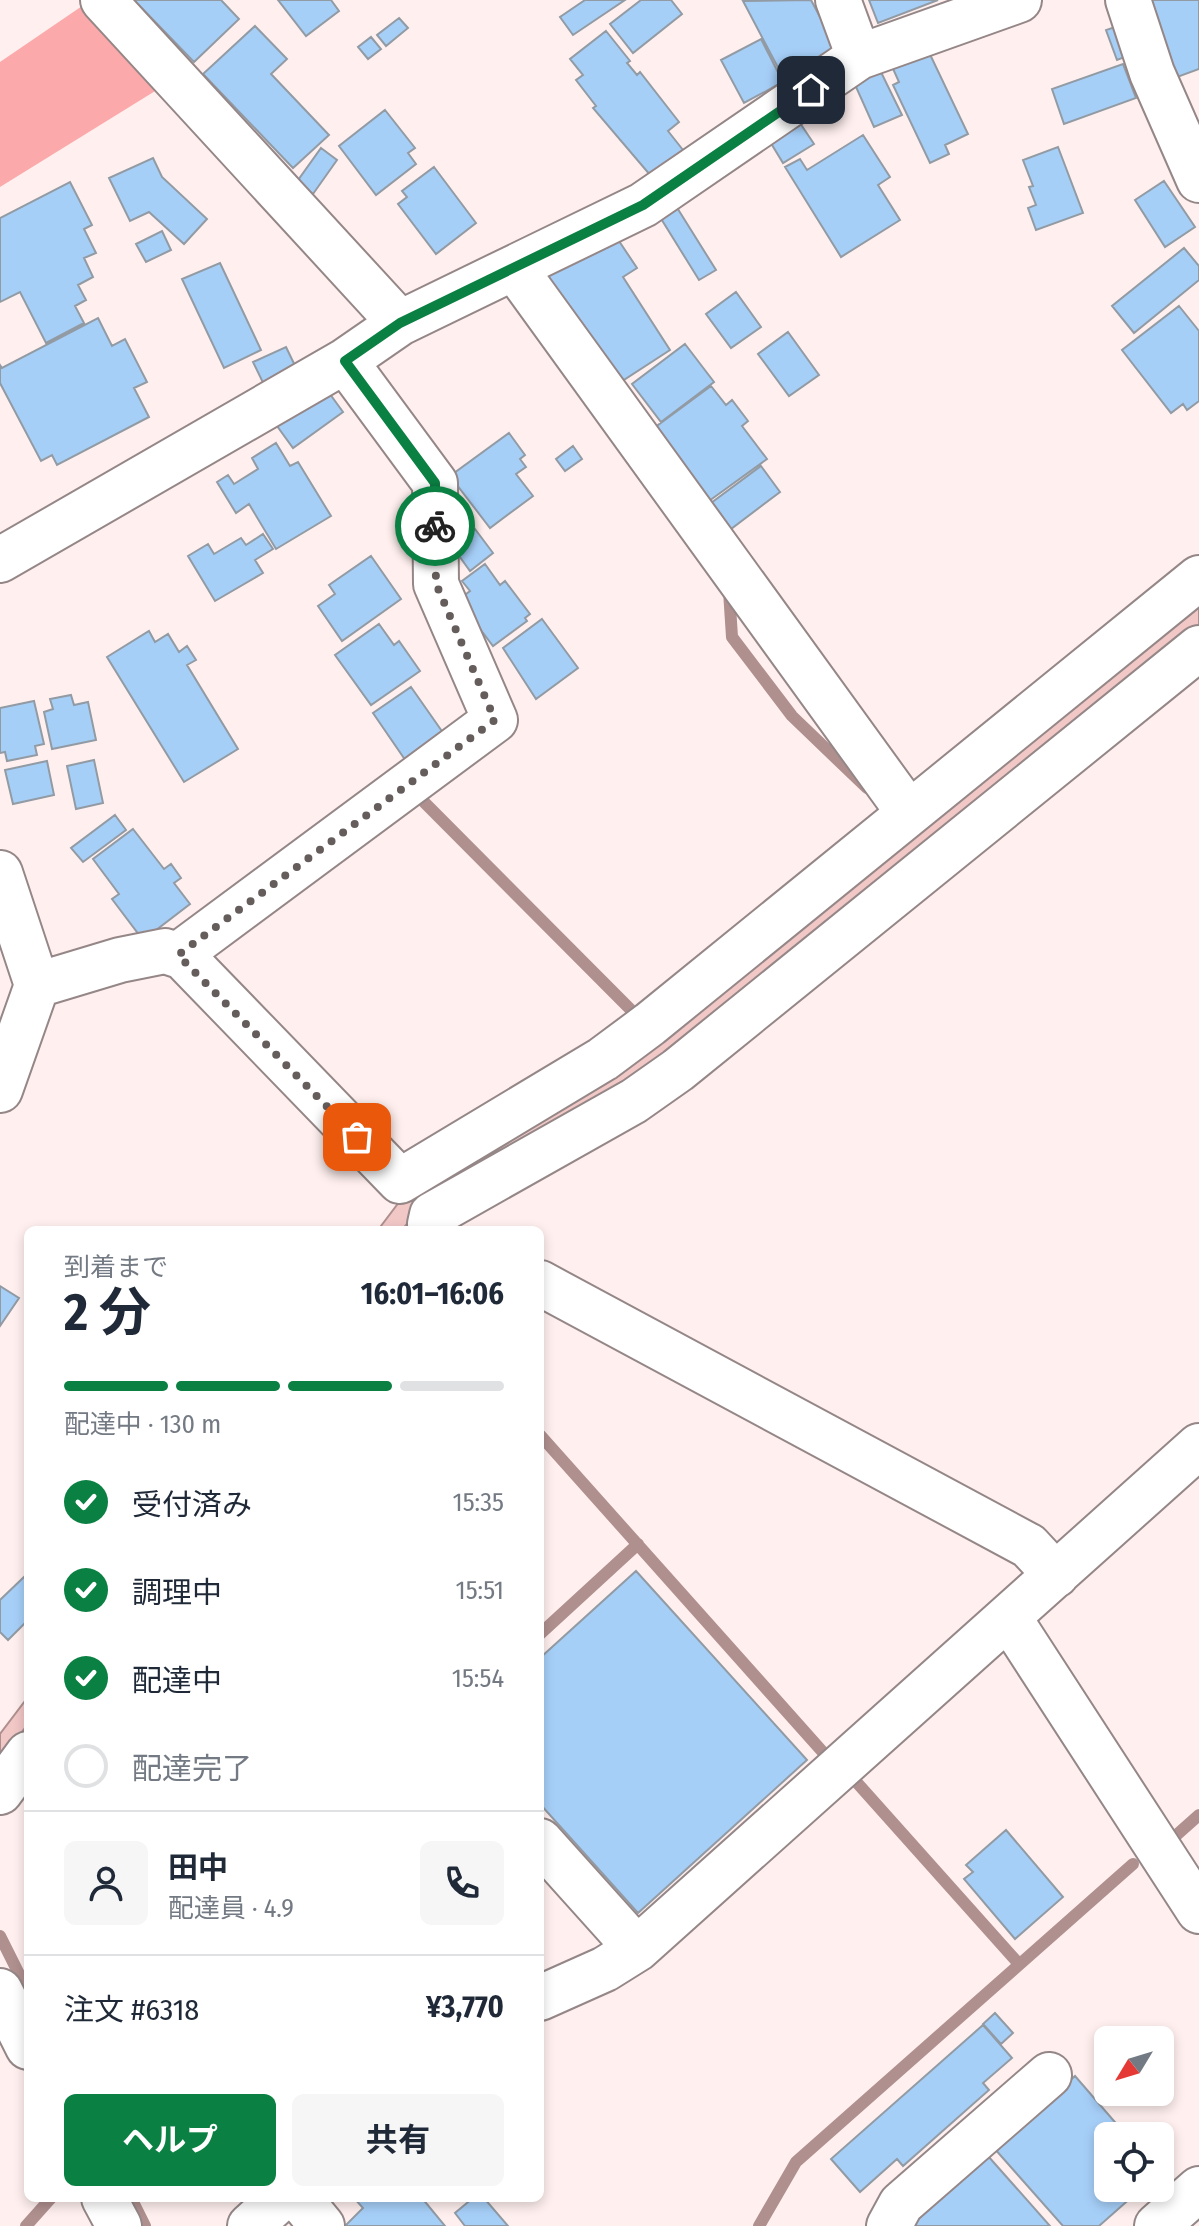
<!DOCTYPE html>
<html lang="ja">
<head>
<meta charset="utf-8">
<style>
  :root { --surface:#fff; --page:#f6f6f7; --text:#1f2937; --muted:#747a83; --line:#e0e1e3; --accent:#0b8043 }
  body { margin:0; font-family:"Fira Sans Condensed","Noto Sans JP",sans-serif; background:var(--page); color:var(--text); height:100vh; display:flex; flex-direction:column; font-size:30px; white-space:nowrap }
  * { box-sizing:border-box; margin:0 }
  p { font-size:26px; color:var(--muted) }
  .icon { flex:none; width:44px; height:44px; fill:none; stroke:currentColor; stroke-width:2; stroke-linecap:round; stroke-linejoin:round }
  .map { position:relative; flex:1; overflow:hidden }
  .side { position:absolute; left:24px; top:1226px; width:520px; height:976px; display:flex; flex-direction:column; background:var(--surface); border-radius:12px; box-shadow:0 4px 12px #0003 }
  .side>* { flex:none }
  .needle { width:52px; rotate:232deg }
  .controls { position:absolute; left:1094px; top:2026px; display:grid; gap:16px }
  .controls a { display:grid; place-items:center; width:80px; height:80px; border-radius:12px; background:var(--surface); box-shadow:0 4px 12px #0003; font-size:40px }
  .pin { position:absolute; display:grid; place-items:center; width:68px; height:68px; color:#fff; margin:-34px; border-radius:16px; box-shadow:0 4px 12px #0006 }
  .courier { position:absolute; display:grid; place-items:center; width:80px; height:80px; margin:-40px; border:6px solid #0b8043; border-radius:50%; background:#fff; color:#222; box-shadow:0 2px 10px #0007 }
  .overview em { font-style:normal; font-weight:700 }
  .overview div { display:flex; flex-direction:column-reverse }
  .overview { display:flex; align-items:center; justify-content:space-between; height:136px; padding:0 40px }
  h1 { font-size:52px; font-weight:700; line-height:60px }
  .bar { display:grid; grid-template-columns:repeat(4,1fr); gap:12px 8px; align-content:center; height:96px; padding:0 40px }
  .bar i { height:10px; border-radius:6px; background:var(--line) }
  .bar .on { background:var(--accent) }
  .bar p { grid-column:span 4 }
  .line { display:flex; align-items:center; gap:20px; padding:0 40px; border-top:2px solid var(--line) }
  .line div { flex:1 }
  .round { display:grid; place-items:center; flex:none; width:84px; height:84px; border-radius:12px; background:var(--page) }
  ol { padding:0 40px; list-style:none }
  li { display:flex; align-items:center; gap:24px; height:88px }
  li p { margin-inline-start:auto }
  li .icon { padding:8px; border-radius:50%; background:var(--accent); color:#fff; stroke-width:4 }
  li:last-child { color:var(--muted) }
  li i { width:44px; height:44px; border:4px solid var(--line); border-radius:50% }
  .button { display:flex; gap:16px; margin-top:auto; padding:16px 40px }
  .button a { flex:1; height:92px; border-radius:12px; background:var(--accent); color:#fff; font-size:32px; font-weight:700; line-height:92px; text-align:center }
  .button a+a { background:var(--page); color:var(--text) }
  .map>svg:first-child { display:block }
</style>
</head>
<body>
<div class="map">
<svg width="1199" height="2226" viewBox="0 0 1199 2226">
  <rect width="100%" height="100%" fill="#fff0ef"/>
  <path fill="#fba9aa" d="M 88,2 L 160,88 L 0,187 L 0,62 Z"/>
  <path fill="#f2c8c7" stroke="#af908f" stroke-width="2" d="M 1199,592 L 1199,631 L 629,1090 L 413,1216 L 402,1230 L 378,1230 L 412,1185 Z
    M 28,1697 L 28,1724 L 0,1760 L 0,1734 Z"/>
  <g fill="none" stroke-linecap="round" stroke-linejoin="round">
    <path stroke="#af908f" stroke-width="12" d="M 729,591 L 732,637 L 792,716 L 867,788
      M 420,798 L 640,1019
      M 540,1435 L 829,1759
      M 540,1634 L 638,1544
      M 851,1776 L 1019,1964
      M 1172,1839 L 1199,1815
      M 0,1936 L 28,1992
      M 131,2198 L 145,2226
      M 26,2226 L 51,2198
      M 759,2226 L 796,2162 L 1133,1864"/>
  </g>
  <path fill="#a6cff8" stroke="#929ba4" stroke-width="2" d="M 134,0 L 221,0 L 239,19 L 194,62 Z
    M 278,0 L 331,0 L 339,11 L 306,36 Z
    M 585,0 L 625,0 L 573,35 L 560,17 Z
    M 641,0 L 671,0 L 682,14 L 633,53 L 610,24 Z
    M 811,0 L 838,51 L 784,79 L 743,1 Z
    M 869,0 L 938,0 L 878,23 Z
    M 1141,0 L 1199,0 L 1199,69 L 1169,80 Z
    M 399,18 L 408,28 L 386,46 L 377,35 Z
    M 1124,24 L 1135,53 L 1117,60 L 1106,30 Z
    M 255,26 L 287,59 L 271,74 L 329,135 L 293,168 L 203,74 Z
    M 606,31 L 630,61 L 627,63 L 637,75 L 640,72 L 679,122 L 668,131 L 683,150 L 651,176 L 593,108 L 596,106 L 576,80 L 583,75 L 570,59 Z
    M 371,37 L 381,49 L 368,59 L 358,47 Z
    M 761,39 L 783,82 L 744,103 L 721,60 Z
    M 926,46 L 968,134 L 945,145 L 949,154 L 930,163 L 893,85 L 899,82 L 890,62 Z
    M 1123,64 L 1136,98 L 1064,124 L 1052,89 Z
    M 878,66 L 902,115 L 874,127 L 852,78 Z
    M 385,110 L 415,148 L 408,153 L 416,164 L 376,195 L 339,146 Z
    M 796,117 L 814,144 L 783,163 L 766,135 Z
    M 863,135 L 890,177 L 878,185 L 900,220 L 841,257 L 785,167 L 800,159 L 807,170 Z
    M 1058,147 L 1083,213 L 1036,230 L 1028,208 L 1036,205 L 1029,187 L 1033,186 L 1023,160 Z
    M 321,148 L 337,160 L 313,194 L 296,183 Z
    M 153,158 L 162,177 L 207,219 L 184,244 L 149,212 L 130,221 L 109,178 Z
    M 434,167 L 476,223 L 436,254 L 398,204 L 407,197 L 402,191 Z
    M 1164,181 L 1195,227 L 1165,247 L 1135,200 Z
    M 70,182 L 92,225 L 84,229 L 96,253 L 84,258 L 93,277 L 78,285 L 86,300 L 75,306 L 84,323 L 46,343 L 20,292 L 0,302 L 0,218 Z
    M 676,206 L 716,270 L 699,280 L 660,217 Z
    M 162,231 L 171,250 L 146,262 L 136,244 Z
    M 613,232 L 637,268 L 623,277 L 670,350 L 616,385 L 546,275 Z
    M 1184,248 L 1199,266 L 1199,280 L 1134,333 L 1112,306 Z
    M 220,263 L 261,350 L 224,368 L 182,279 Z
    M 736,292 L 761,327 L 731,348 L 706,314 Z
    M 1179,306 L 1199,331 L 1199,401 L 1187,410 L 1183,404 L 1171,413 L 1122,350 Z
    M 98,318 L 112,346 L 125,339 L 147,382 L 134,388 L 149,417 L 57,465 L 52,455 L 41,461 L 0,383 L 0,365 L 2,368 Z
    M 788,332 L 819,375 L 789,396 L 758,354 Z
    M 685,344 L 714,382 L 661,422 L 632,384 Z
    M 286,347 L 301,378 L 268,393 L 253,362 Z
    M 711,386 L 726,405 L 732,400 L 748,421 L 742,426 L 767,459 L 709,501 L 650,431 Z
    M 327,390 L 343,412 L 293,448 L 277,426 Z
    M 509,433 L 525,455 L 520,459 L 526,467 L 516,474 L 533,496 L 490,528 L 450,476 Z
    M 276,443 L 290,466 L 298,462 L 331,516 L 276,549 L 249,504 L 236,513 L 217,482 L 228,475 L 234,484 L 258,469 L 252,458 Z
    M 573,446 L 582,459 L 565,471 L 556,459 Z
    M 761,466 L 780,492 L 727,532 L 707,506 Z
    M 475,529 L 493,553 L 470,571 L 452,546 Z
    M 263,534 L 273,549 L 255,560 L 263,573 L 215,601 L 188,556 L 208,544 L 214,554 L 241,538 L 246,545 Z
    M 371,556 L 401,599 L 342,641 L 318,606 L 335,594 L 329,585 Z
    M 485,564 L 500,585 L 505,581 L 530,614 L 525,618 L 527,621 L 493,646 L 458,600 L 470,591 L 462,581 Z
    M 542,619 L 578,668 L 536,699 L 503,648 Z
    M 379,624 L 394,645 L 399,641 L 420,671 L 371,705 L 335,655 Z
    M 149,631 L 155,642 L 168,634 L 179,652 L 187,646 L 196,660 L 187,665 L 238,749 L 184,782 L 107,657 Z
    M 411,687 L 446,737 L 408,764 L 373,713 Z
    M 71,695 L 74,705 L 88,702 L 96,740 L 52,749 L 44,712 L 53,709 L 50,699 Z
    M 34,701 L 44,744 L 35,746 L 37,755 L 7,761 L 5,752 L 0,753 L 0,708 Z
    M 94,760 L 103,803 L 76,809 L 67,766 Z
    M 47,761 L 54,795 L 13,804 L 5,770 Z
    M 115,815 L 126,830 L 83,862 L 71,848 Z
    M 133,829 L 164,869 L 171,864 L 181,878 L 174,883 L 190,904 L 143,940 L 112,899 L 119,894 L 93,859 Z
    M 0,1286 L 19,1298 L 0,1326 Z
    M 636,1571 L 807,1760 L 638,1913 L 540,1804 L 540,1658 Z
    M 24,1577 L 28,1581 L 28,1620 L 8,1640 L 0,1632 L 0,1600 Z
    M 1006,1830 L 1063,1897 L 1015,1939 L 964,1879 L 973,1872 L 966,1865 Z
    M 995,2013 L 1013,2033 L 1001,2044 L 983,2024 Z
    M 983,2025 L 1012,2058 L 983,2083 L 989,2090 L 903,2166 L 897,2159 L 860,2192 L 831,2159 Z
    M 1075,2076 L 1127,2136 L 1108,2136 L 1108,2188 L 1142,2188 L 1099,2226 L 1063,2226 L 994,2148 Z
    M 988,2156 L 1050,2226 L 909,2226 Z
    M 354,2198 L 422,2198 L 445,2226 L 345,2226 L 363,2208 Z
    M 473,2198 L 484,2198 L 508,2226 L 465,2226 L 455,2213 Z"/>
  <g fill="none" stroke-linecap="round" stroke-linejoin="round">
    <g stroke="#958787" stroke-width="48">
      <path id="minor" d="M 103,0 L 400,323
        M 838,0 L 859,57
        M 1128,0 L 1152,73 L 1199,180
        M 515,269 L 909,813
        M 0,560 L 345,361 L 400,323 L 643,205 L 859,57 L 1019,0
        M 0,873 L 37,985 L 0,1090
        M 178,955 L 495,720 L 436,584 L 435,483 L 345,361
        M 37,985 L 120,960 L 165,951 L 183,957 L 400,1181 L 603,1059 L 650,1024 L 1199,578
        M 430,1224 L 432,1215 L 634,1101 L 678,1070 L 1199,648
        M 540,1283 L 1029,1546 L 1056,1575
        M 1009,1618 L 1199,1911
        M 0,1792 L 28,1754
        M 540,1841 L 637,1949
        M 0,1991 L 28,2047
        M 540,1998 L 605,1969 L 637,1949 L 1199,1446
        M 104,2198 L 119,2226
        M 299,2198 L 322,2226
        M 250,2226 L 281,2198
        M 889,2226 L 901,2204 L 1049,2075
        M 1157,2226 L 1199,2189"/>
    </g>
    <use href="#minor" stroke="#fff" stroke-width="44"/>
  </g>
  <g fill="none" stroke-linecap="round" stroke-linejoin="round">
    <path stroke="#655d5c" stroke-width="8" stroke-dasharray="0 14.4" d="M 357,1137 L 178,955 L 495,720 L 436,584 L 435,526"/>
    <path stroke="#0b8043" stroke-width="10" d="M 435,526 L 435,483 L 345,361 L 400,323 L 643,205 L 811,90"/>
  </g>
</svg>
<div class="controls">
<a><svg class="needle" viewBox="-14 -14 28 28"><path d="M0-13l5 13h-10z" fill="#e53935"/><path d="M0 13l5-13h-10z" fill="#747a83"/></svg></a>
<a><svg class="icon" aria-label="locate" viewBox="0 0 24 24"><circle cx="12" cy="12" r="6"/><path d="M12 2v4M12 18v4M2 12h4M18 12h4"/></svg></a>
</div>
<div class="pin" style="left:357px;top:1137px;background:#ea580c"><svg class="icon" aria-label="bag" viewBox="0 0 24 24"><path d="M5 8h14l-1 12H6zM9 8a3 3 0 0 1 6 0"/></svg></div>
<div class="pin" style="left:811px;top:90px;background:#1f2937"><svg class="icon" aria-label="home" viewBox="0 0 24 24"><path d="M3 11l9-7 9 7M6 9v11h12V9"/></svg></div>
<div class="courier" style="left:435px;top:526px"><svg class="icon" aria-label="bike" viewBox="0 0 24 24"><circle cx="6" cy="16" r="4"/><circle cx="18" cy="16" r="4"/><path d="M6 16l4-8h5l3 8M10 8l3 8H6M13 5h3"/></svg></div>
<section class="side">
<div class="overview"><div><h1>2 分</h1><p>到着まで</p></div><em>16:01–16:06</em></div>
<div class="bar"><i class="on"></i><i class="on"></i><i class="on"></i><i></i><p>配達中 · 130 m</p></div>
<ol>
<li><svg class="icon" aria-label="check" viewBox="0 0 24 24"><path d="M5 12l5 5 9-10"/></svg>受付済み<p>15:35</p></li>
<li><svg class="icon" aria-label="check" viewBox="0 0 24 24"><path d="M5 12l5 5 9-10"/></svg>調理中<p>15:51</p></li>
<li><svg class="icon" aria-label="check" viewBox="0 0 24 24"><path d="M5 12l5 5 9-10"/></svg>配達中<p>15:54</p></li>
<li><i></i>配達完了</li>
</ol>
<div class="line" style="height:144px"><a class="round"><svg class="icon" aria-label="person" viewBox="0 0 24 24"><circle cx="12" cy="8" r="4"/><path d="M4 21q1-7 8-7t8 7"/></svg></a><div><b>田中</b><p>配達員 · 4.9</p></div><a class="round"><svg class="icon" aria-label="phone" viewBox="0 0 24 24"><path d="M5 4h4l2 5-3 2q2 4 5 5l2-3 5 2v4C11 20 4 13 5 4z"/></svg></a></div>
<div class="line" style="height:104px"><div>注文 #6318</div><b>¥3,770</b></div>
<div class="button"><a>ヘルプ</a><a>共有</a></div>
</section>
</div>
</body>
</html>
